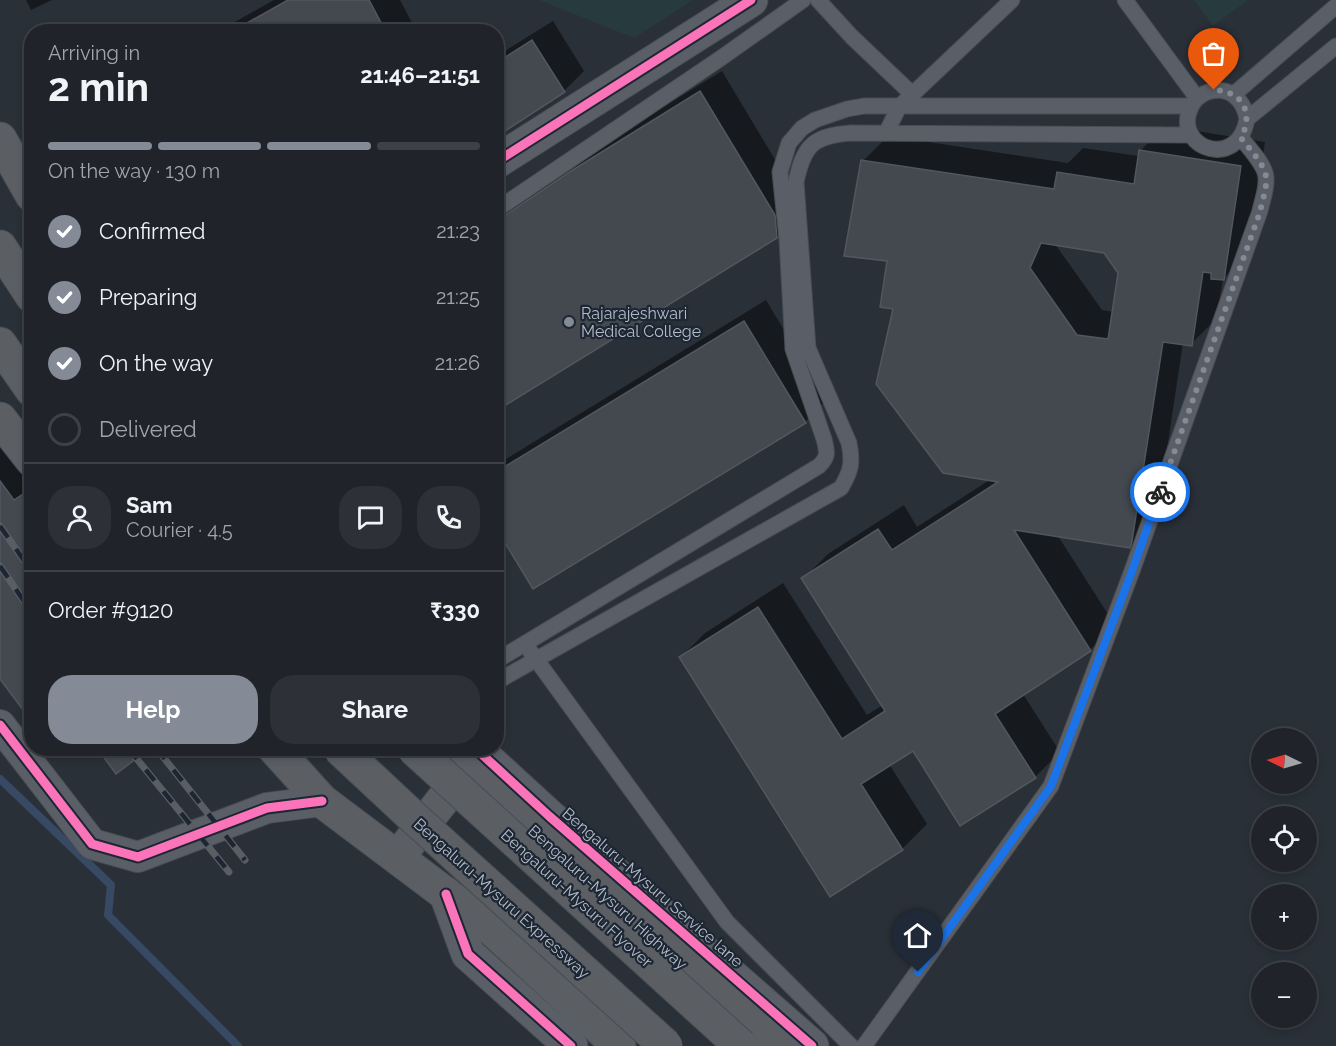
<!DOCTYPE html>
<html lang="en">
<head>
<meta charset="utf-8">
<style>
  :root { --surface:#20242a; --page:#2d3036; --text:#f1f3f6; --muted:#a2a4a8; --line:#3d4147; --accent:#848b96 }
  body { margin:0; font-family:Raleway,sans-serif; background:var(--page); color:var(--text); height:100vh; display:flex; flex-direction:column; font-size:22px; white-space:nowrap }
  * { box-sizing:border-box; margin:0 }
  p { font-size:20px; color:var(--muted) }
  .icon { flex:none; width:33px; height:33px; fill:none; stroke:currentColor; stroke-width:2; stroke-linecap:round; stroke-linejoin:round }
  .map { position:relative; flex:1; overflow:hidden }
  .drawer { position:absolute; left:24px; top:24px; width:480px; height:732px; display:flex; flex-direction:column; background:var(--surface); border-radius:24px; box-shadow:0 3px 9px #0003,0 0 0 2px var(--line) }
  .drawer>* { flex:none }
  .needle { width:39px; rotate:275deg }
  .controls { position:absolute; left:1251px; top:728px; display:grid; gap:12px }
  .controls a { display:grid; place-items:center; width:66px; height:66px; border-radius:50%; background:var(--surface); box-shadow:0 3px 9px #0003,0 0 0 2px var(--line); font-size:30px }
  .pin { position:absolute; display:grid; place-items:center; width:51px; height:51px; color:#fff; margin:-62px -26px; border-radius:50% 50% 50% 0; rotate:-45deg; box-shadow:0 0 6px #0007 }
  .pin .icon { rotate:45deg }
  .courier { position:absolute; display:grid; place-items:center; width:60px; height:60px; margin:-30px; border:4px solid #1a73e8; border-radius:50%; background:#fff; color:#222; box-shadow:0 2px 8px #0007 }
  .summary em { font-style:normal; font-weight:700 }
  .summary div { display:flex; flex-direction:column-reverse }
  .summary { display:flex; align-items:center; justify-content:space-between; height:102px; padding:0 24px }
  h1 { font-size:39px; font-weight:700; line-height:45px }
  .bar { display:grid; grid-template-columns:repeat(4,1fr); gap:9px 6px; align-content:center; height:72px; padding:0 24px }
  .bar i { height:8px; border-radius:4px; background:var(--line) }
  .bar .selected { background:var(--accent) }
  .bar p { grid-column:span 4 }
  .line { display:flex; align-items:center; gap:15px; padding:0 24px; border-top:2px solid var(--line) }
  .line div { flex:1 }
  .round { display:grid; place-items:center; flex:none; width:63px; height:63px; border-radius:24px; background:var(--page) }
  ol { padding:0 24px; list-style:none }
  li { display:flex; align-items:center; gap:18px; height:66px }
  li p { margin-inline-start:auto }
  li .icon { padding:6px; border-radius:50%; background:var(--accent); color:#fff; stroke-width:4 }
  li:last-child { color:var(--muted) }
  li i { width:33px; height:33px; border:3px solid var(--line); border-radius:50% }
  .primary-button { display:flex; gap:12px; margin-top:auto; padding:12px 24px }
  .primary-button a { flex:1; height:69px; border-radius:24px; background:var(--accent); color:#fff; font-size:24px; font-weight:700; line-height:69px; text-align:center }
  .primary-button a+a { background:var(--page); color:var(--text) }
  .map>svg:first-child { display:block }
</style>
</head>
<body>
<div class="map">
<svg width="1336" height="1046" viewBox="0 0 1336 1046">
  <rect width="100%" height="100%" fill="#2a3038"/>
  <path fill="#273a3e" d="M 539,0 L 693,0 L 634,38 Z
    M 1194,0 L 1248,0 L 1213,26 Z"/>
  <path fill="#0007" fill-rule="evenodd" d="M 26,0 L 52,0 L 31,10 Z
    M 274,0 L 400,0 L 417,32 L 217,32 Z
    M 553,21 L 584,71 L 564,91 L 496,84 L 496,61 L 508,49 Z
    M 722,71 L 795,193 L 798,215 L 776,237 L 496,410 L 496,210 Z
    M 1165,126 L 1265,142 L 1248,254 L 1223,279 L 1216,319 L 1191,344 L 1183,343 L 1157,515 L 1154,522 L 1129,547 L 1058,536 L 1115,625 L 1090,650 L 1023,694 L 1060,752 L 1035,777 L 913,749 L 889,764 L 927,824 L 902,849 L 831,895 L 680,658 L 705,633 L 783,583 L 867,715 L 883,705 L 803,579 L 828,554 L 904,505 L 917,527 L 991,479 L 895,308 L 889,259 L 863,161 L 888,136 L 1068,163 L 1083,148 L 1139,156 L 1140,151 ZM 1055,244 L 1105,251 L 1120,272 L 1114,312 L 1102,310 Z
    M 766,300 L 826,400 L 805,422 L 496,525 L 496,465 Z
    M 0,431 L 32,474 L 32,720 L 0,676 Z"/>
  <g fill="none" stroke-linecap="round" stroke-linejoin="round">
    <path stroke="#384963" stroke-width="8" d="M 0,779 L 111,885 L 108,915 L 238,1046"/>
  </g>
  <path fill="#444950" stroke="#52575f" stroke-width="1.5" fill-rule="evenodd" d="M 288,0 L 369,0 L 386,32 L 231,32 Z
    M 532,40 L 565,92 L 496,137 L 496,63 Z
    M 700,91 L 775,215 L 777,238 L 496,411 L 496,220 L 501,218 L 571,171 Z
    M 1139,150 L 1241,166 L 1224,280 L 1211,279 L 1211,273 L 1203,272 L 1192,346 L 1163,342 L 1132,541 L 1130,548 L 1014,530 L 1091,651 L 995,714 L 1036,778 L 960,826 L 913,751 L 861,784 L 903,850 L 830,897 L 679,657 L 758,607 L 842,739 L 885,711 L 801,578 L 878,529 L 892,550 L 998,482 L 943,473 L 876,384 L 893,309 L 880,307 L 887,261 L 844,256 L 861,160 L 1054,189 L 1057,172 L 1134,184 ZM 1041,243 L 1104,253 L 1118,273 L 1108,339 L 1077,335 L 1030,268 Z
    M 744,321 L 806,423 L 533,589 L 496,528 L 496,472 Z
    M 0,481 L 14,500 L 32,488 L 32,722 L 0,679 Z
    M 97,748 L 150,748 L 116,774 Z"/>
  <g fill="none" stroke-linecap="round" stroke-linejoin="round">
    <g stroke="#484c53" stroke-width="17">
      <path id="service" d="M 818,0 L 852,37 L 912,94
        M 1125,0 L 1197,98
        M 1233,95 L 1336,6
        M 1247,119 C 1244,100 1229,85 1208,92 C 1199,95 1192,102 1189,112 C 1177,149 1238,170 1247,119 L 1336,46
        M 886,133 L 899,107 L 1012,0
        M 496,210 L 721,58 L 803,0
        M 530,651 L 727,922 L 851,1046
        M 496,661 L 819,466 C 829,456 827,452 824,439 L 793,349 L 787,239 L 780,172 L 789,143 L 802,128 L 815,120 L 847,109 L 864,106 L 1191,106
        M 496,682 L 841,488 C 851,471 853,463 849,443 L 808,348 L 796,182 C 804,144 814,136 851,133 L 1191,135
        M 864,1046 L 1051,786 L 1132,571 L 1260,211 C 1262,201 1267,189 1266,178 C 1266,166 1249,148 1241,138"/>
    </g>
    <g stroke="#484c53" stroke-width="32">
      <path id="minor" d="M 0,725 L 92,844 L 138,857 L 267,808 L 322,801"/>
    </g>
    <g stroke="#484c53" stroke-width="35">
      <path id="tertiary" d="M 496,162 L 751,0
        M 475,748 L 549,816 L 812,1046
        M 446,894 L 468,954 L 571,1046"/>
    </g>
    <g stroke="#474c53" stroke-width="35">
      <path id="trunk" d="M 0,139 L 32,195
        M 0,247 L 32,296
        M 0,344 L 32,390
        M 0,419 L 32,460
        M 274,748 L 322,801 L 491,928 L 619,1046
        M 442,748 L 775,1046
        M 405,848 L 471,764"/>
    </g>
    <use href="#service" stroke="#5a5e66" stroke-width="15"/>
    <use href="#minor" stroke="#5a5e66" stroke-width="30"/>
    <use href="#tertiary" stroke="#5a5e66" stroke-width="33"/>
    <use href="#trunk" stroke="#5b5f64" stroke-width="33"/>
    <g stroke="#595d64" stroke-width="7">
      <path id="rail" d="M 0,526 L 32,572
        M 0,566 L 32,613
        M 128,748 L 229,872
        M 156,748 L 245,860"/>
    </g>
    <use href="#rail" stroke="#1d2633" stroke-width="4.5" stroke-dasharray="14" stroke-linecap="butt"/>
    <g stroke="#474c53" stroke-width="35" stroke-linecap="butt">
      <path id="trunk-bridge" d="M 339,748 L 414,818 L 666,1046
        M 413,748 L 741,1046"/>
    </g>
    <use href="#trunk-bridge" stroke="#5b5f64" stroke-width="33"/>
    <g stroke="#1d2633" stroke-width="13">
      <path id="cycleway" d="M 496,162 L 751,0
        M 0,725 L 92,844 L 138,857 L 267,808 L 322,801
        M 475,748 L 549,816 L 812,1046
        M 446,894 L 468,954 L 571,1046"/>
    </g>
    <use href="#cycleway" stroke="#fb73b8" stroke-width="9"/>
  </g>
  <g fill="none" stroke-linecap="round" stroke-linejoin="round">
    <path stroke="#848b96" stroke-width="6" stroke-dasharray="0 10.8" d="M 1160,492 L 1260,212 C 1262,201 1267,189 1266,178 C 1266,166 1249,148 1241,138 C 1254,113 1243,91 1214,90"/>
    <path stroke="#1a73e8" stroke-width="8" d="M 918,972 L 1051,786 L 1132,571 L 1160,492"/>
  </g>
  <circle fill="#848b96" stroke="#1d2633" stroke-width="2" cx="569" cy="322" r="6"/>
  <g text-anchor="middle" stroke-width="4.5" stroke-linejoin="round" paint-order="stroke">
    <g font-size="16" fill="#b4bcc9" stroke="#1d2633" text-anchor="start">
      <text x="581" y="319">Rajarajeshwari<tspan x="581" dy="18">Medical College</tspan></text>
    </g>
    <g font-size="16" fill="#b4bcc9" stroke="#1d2633">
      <text transform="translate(653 887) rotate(41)" y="6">Bengaluru-Mysuru Service lane</text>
      <text transform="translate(608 897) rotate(42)" y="6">Bengaluru-Mysuru Highway</text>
      <text transform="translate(502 898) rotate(42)" y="6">Bengaluru-Mysuru Expressway</text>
      <text transform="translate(577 898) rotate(42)" y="6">Bengaluru-Mysuru Flyover</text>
    </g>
  </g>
</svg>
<div class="controls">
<a><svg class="needle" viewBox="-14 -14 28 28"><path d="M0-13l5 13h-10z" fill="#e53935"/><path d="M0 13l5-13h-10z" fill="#a2a4a8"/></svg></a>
<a><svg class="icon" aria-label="locate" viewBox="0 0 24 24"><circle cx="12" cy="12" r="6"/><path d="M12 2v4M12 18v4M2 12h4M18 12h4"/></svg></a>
<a>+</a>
<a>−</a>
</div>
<div class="pin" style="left:1214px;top:90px;background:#ea580c"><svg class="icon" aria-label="bag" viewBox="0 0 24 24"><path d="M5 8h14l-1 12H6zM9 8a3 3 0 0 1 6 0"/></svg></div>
<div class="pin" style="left:918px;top:972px;background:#1f2937"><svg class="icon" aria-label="home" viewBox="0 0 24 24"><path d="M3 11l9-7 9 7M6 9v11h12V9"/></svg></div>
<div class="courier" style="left:1160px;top:492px"><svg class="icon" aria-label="bike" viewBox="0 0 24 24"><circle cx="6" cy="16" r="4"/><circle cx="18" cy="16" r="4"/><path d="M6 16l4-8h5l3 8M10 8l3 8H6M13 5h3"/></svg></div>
<section class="drawer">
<div class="summary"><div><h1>2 min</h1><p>Arriving in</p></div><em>21:46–21:51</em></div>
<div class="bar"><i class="selected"></i><i class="selected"></i><i class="selected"></i><i></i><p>On the way · 130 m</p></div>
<ol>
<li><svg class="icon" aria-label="check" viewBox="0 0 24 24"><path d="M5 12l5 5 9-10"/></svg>Confirmed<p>21:23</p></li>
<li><svg class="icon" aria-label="check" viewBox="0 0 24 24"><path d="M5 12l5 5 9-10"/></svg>Preparing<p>21:25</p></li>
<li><svg class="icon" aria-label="check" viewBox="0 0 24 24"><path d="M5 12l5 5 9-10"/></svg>On the way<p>21:26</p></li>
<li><i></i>Delivered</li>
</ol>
<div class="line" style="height:108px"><a class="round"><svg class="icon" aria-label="person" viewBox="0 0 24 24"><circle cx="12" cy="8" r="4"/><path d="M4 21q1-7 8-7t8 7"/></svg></a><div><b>Sam</b><p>Courier · 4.5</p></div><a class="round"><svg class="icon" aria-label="chat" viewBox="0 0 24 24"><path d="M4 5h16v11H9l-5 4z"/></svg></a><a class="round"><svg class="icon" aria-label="phone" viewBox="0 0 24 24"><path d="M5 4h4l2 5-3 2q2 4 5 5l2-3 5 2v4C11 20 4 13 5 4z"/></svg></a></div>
<div class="line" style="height:78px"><div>Order #9120</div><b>₹330</b></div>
<div class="primary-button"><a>Help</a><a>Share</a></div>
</section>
</div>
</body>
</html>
